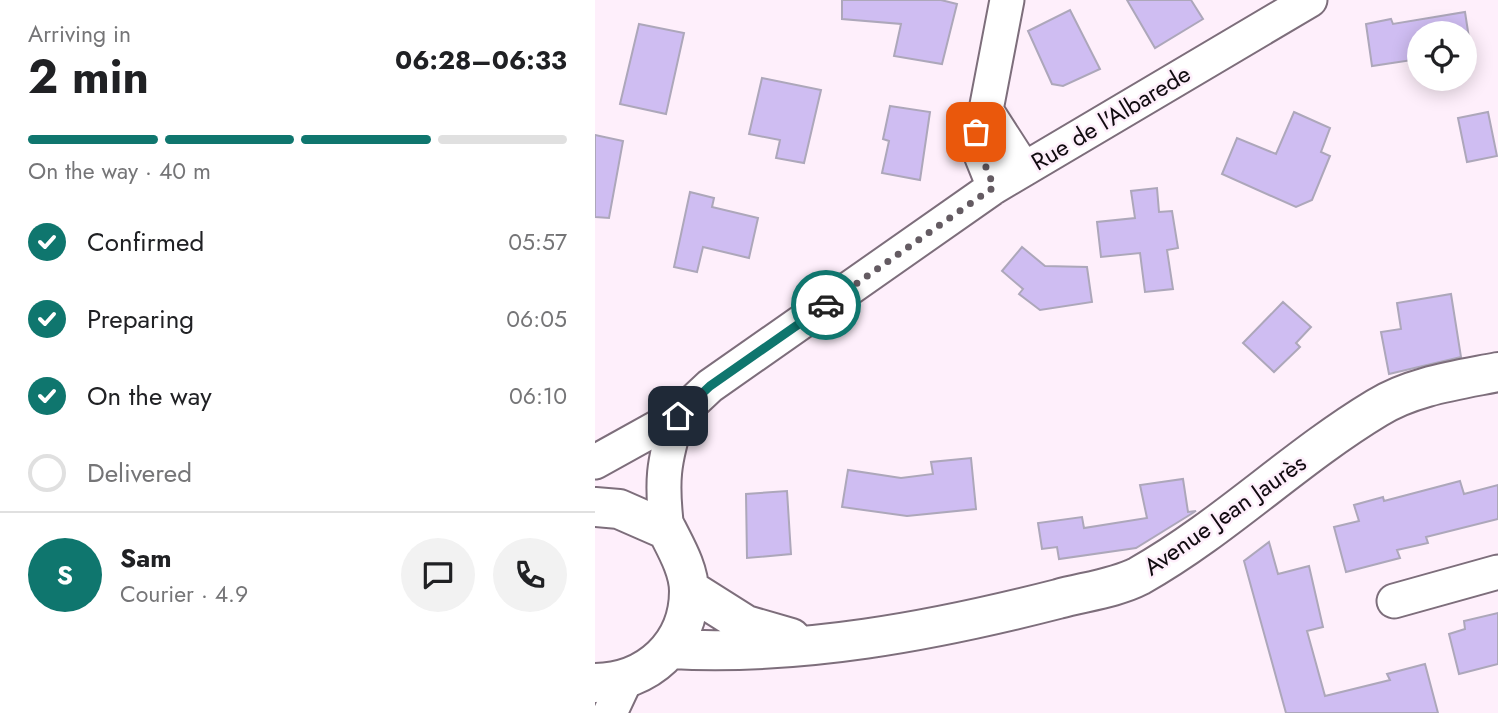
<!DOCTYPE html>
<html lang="en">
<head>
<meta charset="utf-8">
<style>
  :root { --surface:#fff; --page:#f2f2f2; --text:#202124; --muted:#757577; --line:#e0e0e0; --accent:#0f766e }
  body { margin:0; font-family:Jost,sans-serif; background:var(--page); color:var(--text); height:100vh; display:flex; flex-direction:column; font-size:26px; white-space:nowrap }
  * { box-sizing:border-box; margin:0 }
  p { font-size:23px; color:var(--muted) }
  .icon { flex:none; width:38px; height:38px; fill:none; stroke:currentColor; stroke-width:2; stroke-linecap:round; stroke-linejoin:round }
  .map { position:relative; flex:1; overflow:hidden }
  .details { display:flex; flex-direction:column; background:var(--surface); width:595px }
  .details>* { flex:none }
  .tools { position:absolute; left:812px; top:21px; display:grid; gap:14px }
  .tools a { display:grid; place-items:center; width:70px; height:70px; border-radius:50%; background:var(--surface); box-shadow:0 4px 18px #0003; font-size:35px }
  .pin { position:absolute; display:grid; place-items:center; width:60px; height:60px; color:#fff; margin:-30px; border-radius:14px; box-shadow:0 4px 10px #0006 }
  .courier { position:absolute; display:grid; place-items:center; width:70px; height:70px; margin:-35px; border:5px solid #0f766e; border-radius:50%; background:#fff; color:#222; box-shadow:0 2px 9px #0007 }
  .summary em { font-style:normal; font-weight:700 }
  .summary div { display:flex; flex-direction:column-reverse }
  .summary { display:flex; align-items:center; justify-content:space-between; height:119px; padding:0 28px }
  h1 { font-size:46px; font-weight:700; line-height:52px }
  .bar { display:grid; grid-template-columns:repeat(4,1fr); gap:10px 7px; align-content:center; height:84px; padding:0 28px }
  .bar i { height:9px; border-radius:5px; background:var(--line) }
  .bar .selected { background:var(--accent) }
  .bar p { grid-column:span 4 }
  .line { display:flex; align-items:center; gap:18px; padding:0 28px; border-top:2px solid var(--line) }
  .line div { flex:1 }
  .round { display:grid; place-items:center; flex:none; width:74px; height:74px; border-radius:37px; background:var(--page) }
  ol { padding:0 28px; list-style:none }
  li { display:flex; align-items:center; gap:21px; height:77px }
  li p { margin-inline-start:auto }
  li .icon { padding:7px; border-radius:50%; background:var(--accent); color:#fff; stroke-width:4 }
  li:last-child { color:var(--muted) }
  li i { width:38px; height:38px; border:4px solid var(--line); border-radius:50% }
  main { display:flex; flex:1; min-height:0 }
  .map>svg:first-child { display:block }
</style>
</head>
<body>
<main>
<section class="details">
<div class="summary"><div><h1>2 min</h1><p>Arriving in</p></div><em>06:28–06:33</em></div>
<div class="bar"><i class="selected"></i><i class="selected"></i><i class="selected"></i><i></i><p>On the way · 40 m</p></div>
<ol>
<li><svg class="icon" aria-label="check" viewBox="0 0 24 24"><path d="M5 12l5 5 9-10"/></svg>Confirmed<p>05:57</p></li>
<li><svg class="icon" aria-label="check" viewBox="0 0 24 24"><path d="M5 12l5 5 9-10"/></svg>Preparing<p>06:05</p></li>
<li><svg class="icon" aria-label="check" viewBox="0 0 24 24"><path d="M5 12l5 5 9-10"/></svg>On the way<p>06:10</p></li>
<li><i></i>Delivered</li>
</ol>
<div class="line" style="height:126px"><b class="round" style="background:var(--accent);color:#fff">S</b><div><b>Sam</b><p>Courier · 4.9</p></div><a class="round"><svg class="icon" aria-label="chat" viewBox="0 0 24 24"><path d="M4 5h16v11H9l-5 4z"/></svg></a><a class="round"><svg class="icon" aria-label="phone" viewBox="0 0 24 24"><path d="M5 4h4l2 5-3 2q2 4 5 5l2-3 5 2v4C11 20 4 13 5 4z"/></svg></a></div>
</section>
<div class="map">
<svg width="903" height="713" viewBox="0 0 903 713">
  <rect width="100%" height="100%" fill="#feeffb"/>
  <path fill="#cfbdf2" stroke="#ada7ba" stroke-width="2" d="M 247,0 L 346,0 L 362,4 L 347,64 L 299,56 L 306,24 L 247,19 Z
    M 532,0 L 596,0 L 608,19 L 560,48 Z
    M 475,10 L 505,69 L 468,86 L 457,84 L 433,31 Z
    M 870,12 L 876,51 L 870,52 L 870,33 L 824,33 L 824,59 L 777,66 L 771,24 L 796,19 L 798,24 Z
    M 44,24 L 89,33 L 71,114 L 25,104 Z
    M 167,78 L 226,90 L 209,163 L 181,158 L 185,140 L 154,134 Z
    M 295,106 L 335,112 L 325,180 L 287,173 L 294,141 L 288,139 Z
    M 699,112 L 735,128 L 726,152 L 735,156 L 717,200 L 701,207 L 627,174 L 642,138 L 681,154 Z
    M 893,112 L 902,156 L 872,162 L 863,118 Z
    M 0,135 L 28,141 L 14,218 L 0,217 Z
    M 562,188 L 564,212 L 577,211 L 583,248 L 572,250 L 578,289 L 550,292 L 545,253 L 506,257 L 502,222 L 540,218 L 536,191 Z
    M 95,192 L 119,198 L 117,207 L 163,218 L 154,258 L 108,247 L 102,272 L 79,267 Z
    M 427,247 L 450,266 L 492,267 L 497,302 L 445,310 L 424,294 L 428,289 L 407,271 Z
    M 856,294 L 866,357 L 794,374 L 786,332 L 806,329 L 802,303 Z
    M 688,302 L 716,327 L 701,343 L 705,347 L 679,372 L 648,343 Z
    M 376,458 L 381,509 L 312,516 L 247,507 L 253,470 L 306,478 L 338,474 L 336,462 Z
    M 588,479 L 593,512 L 601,511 L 541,548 L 464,559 L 462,547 L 447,549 L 443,523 L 487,517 L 489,528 L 552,518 L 545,485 Z
    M 865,481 L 869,494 L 903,485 L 903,519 L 831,537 L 833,543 L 802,550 L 805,558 L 751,572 L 739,527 L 764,521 L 759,505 L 788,497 L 789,501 Z
    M 192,491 L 196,554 L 152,558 L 151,494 Z
    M 674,542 L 683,574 L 714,566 L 728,627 L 712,631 L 730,696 L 795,680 L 792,674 L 830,664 L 843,713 L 691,713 L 649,561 Z
    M 903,613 L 903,664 L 864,674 L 854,634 L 870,629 L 869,621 Z"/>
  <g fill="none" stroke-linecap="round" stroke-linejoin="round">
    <g stroke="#7d6e7b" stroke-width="37">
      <path id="minor" d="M 391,110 L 429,169
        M 399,187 L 382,145 L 381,132 L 391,110 L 412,0
        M 0,462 L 83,416 L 115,386 L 399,187 L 715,0
        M 72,530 C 66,482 68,462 83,416
        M 799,601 L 903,572
        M 15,713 L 31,679"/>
    </g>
    <g stroke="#7d6e7b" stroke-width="42">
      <path id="tertiary" d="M 0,507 L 24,509 L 72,530 C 81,548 94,570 94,591 C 94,645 53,682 0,683
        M 94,589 L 151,625 L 196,638
        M 76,649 C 205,656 338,631 463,599 C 488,592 521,588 544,576 C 629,528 699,458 782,408 C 817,386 863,380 903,372"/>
    </g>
    <use href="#minor" stroke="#fff" stroke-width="33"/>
    <use href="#tertiary" stroke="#fff" stroke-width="38"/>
  </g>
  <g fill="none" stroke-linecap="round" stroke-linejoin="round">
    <path stroke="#645b62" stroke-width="7" stroke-dasharray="0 12.6" d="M 231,305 L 399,187 L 382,145 L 381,132"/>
    <path stroke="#0f766e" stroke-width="9" d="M 83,416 L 115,386 L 231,305"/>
  </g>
  <g text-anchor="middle" stroke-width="5" stroke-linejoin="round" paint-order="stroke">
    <g font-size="24" fill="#110b10" stroke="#feeffb">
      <text transform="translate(516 118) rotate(-31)" y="8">Rue de l'Albarede</text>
      <text transform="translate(630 515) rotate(-35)" y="8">Avenue Jean Jaurès</text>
    </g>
  </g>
</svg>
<div class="tools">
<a><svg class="icon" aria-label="locate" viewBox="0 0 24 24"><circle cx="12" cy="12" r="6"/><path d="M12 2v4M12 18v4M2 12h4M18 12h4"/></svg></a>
</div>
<div class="pin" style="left:381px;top:132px;background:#ea580c"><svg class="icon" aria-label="bag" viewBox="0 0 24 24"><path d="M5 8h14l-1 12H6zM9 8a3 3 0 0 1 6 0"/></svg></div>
<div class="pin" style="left:83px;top:416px;background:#1f2937"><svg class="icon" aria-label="home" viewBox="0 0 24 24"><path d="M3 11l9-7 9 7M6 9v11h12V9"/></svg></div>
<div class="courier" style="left:231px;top:305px"><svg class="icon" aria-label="car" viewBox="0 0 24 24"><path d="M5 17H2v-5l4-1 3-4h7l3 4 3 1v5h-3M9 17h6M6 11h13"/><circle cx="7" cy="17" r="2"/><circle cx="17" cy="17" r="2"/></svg></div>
</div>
</main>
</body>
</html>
